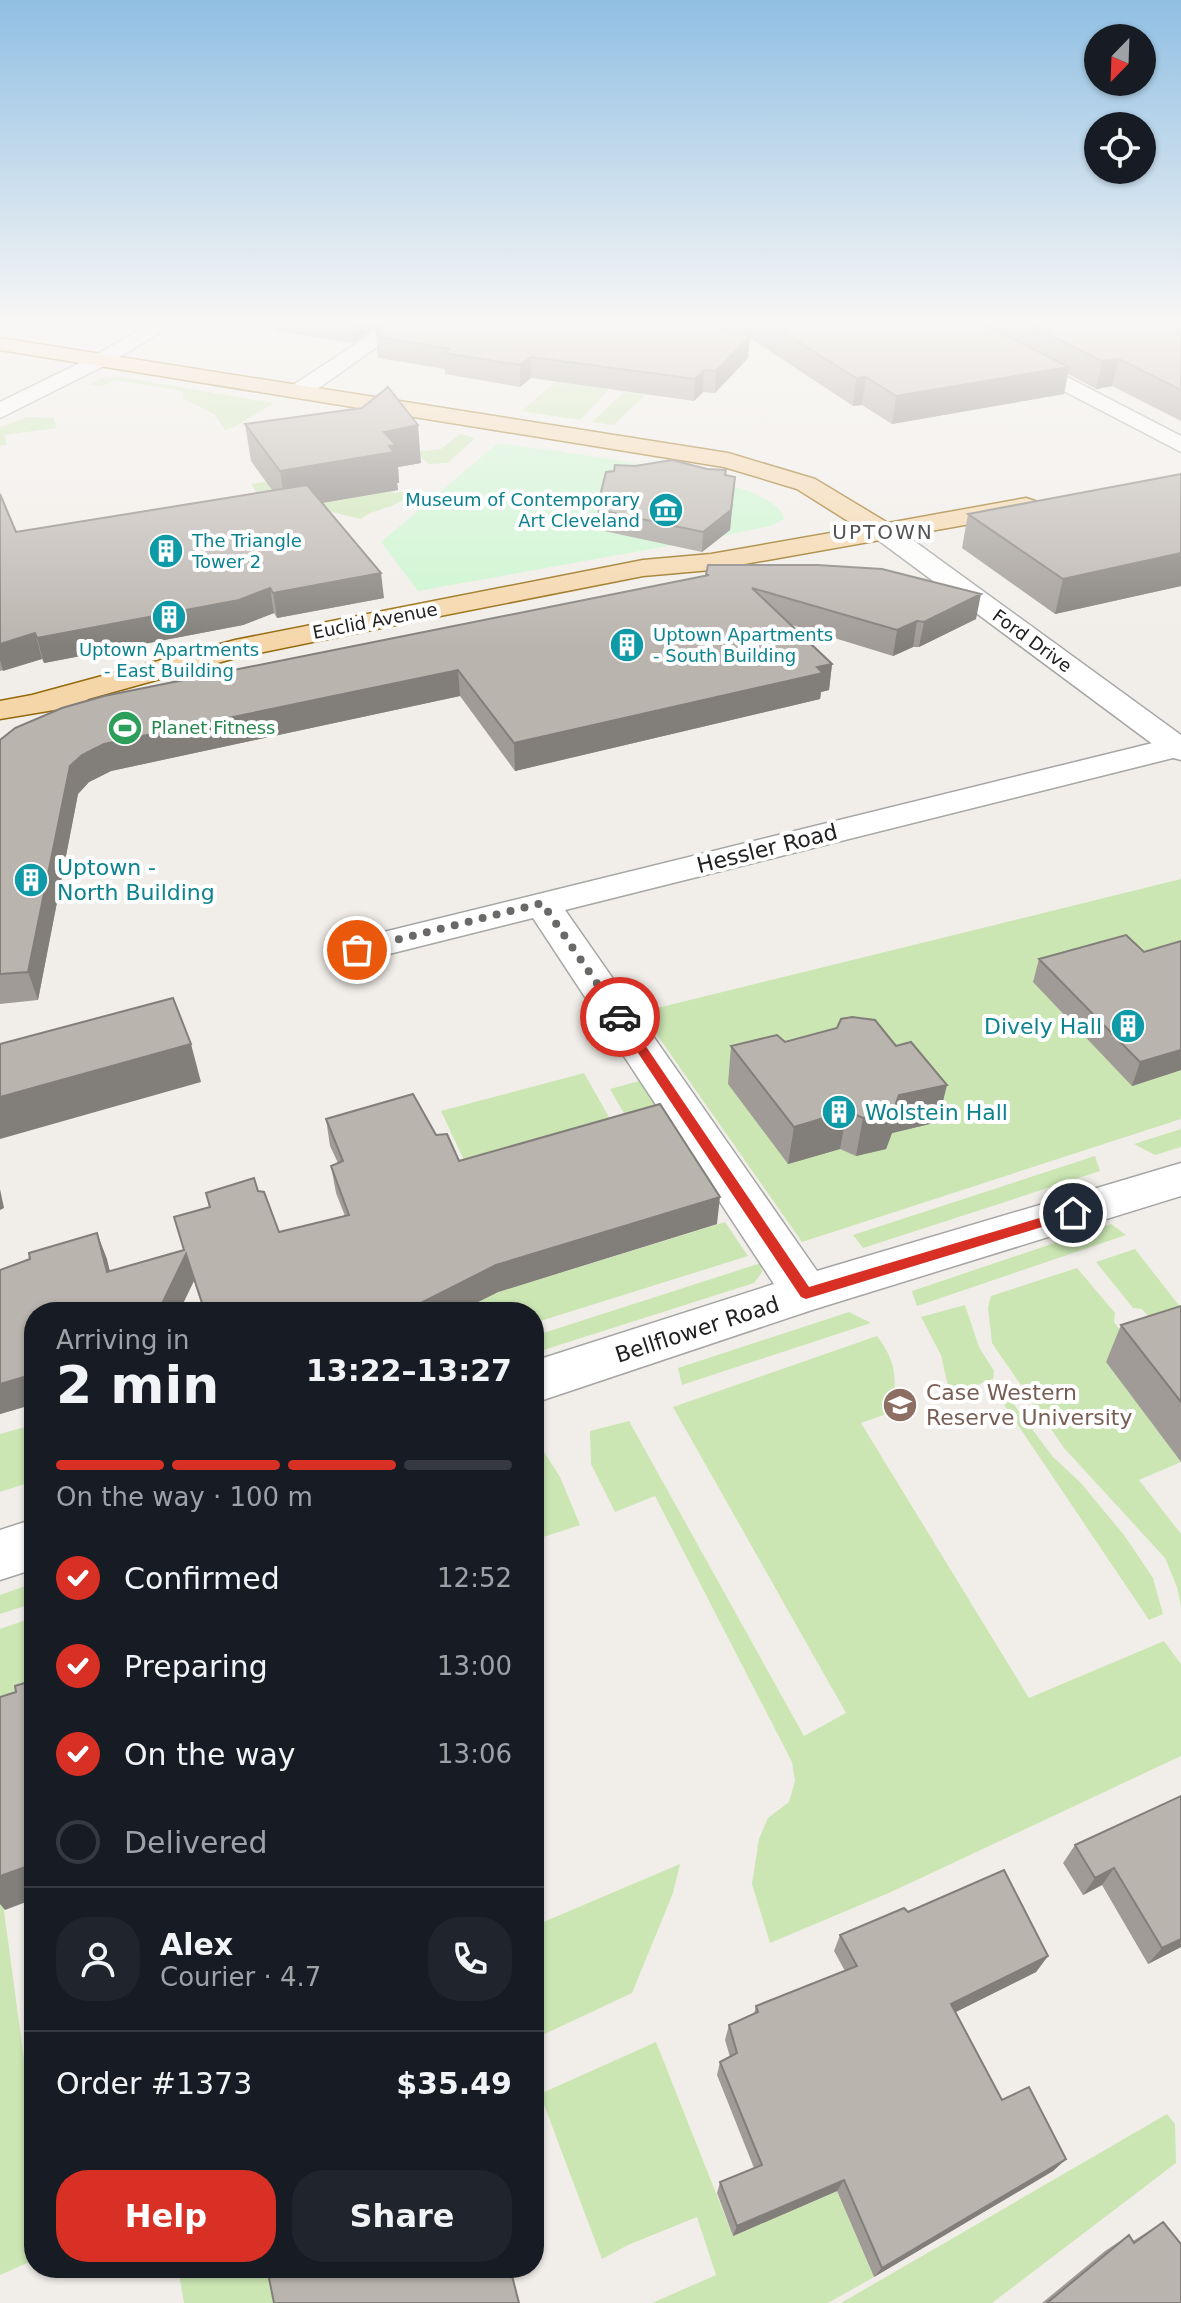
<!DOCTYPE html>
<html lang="en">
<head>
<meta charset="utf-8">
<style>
  :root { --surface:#171b24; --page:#20242c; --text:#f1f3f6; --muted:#9ea1a6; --line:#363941; --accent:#d93025 }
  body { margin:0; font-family:"DejaVu Sans",sans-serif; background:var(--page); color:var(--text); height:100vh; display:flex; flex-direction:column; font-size:30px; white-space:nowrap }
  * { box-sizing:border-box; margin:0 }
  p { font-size:26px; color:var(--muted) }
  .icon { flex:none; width:44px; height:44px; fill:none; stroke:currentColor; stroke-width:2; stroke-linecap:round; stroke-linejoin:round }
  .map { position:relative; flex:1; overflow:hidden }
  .side { position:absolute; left:24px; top:1302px; width:520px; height:976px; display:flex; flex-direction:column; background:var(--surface); border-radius:32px; box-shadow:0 2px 6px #0004 }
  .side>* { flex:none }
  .needle { width:52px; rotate:203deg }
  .buttons { position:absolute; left:1084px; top:24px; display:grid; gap:16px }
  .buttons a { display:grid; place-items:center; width:72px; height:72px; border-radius:50%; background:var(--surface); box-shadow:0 2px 6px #0004; font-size:40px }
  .pin { position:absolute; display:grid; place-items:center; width:68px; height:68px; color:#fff; margin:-34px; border:4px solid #fff; border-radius:50%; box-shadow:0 2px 8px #0007 }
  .courier { position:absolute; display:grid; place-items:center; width:80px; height:80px; margin:-40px; border:6px solid #d93025; border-radius:50%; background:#fff; color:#222; box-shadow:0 2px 10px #0007 }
  .overview em { font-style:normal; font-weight:800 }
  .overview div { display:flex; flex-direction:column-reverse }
  .overview { display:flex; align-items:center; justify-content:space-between; height:136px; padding:0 32px }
  h1 { font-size:52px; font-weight:800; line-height:60px }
  .bar { display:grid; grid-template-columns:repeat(4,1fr); gap:12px 8px; align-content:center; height:96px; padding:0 32px }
  .bar i { height:10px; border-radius:6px; background:var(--line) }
  .bar .on { background:var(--accent) }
  .bar p { grid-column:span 4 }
  .line { display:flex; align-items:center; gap:20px; padding:0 32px; border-top:2px solid var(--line) }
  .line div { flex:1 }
  .round { display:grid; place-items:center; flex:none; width:84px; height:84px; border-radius:32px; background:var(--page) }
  ol { padding:0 32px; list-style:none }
  li { display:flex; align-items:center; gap:24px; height:88px }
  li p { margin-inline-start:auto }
  li .icon { padding:8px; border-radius:50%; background:var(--accent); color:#fff; stroke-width:4 }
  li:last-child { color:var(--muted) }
  li i { width:44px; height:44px; border:4px solid var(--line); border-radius:50% }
  .primary-button { display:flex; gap:16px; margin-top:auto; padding:16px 32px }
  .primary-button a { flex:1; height:92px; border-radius:32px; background:var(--accent); color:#fff; font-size:32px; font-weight:800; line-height:92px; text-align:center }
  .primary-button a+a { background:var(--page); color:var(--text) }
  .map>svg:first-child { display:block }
</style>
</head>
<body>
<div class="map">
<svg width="1181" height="2303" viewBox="0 0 1181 2303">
  <rect width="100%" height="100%" fill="#f1eee9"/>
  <path fill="#cbe6b3" d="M 120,377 L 274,403 L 234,427 L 225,430 L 214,414 L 183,398 L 183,391 L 115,380 L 103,386 L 89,385 L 101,378 Z
    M 560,378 L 609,390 L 580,420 L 522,411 Z
    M 624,392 L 645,395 L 614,425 L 592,422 Z
    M 27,417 L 53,418 L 57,428 L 4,435 L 7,445 L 0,446 L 0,427 Z
    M 460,434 L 475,438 L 448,463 L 429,464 L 415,452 L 441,449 Z
    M 266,482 L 333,501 L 392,491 L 395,494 L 409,489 L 412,492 C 392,512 377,506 361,519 L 306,506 L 263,502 L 251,484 Z
    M 1181,879 L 1181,1119 L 802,1242 L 641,1012 Z
    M 584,1073 L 618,1133 L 470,1173 L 441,1111 Z
    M 643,1080 L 663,1113 L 629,1122 L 610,1089 Z
    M 1181,1129 L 1181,1147 L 1155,1155 L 1134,1144 Z
    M 1095,1156 L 1100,1171 L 863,1248 L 853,1235 Z
    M 725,1222 L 748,1256 L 534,1323 L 534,1312 L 458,1312 L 498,1292 Z
    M 1111,1224 L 1126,1235 L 917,1306 L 912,1291 Z
    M 1135,1249 L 1181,1308 L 1169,1342 L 1142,1309 L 1133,1308 L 1096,1262 Z
    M 761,1263 L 762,1272 L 754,1283 L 534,1353 L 534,1336 Z
    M 1077,1268 L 1115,1313 L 1114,1322 L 1137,1352 L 1106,1362 L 1181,1462 L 1139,1480 L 1181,1534 L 1181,1607 L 1177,1587 L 1165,1558 L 1064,1448 L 992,1343 L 988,1308 L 991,1296 Z
    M 965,1305 L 979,1347 L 994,1371 L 993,1379 L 950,1395 L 941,1355 L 921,1317 Z
    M 849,1312 L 871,1323 L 682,1385 L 678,1368 Z
    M 877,1336 C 897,1362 897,1380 892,1412 L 861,1423 L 1029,1698 L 1164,1641 L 1181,1664 L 1181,1756 L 891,1892 L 770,1943 L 752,1884 L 759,1839 L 768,1818 L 789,1802 L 795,1781 L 792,1762 L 655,1496 L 615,1512 L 591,1464 L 590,1431 L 629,1421 L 804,1736 L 846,1713 L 673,1407 Z
    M 1003,1390 L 1053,1457 L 1080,1482 L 1124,1535 L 1153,1578 L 1163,1614 L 1149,1620 L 995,1391 Z
    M 25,1427 L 34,1463 L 34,1481 L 0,1492 L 0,1434 Z
    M 541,1447 L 560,1477 L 580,1525 L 534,1540 L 534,1449 Z
    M 34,1583 L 34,1603 L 0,1614 L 0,1595 Z
    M 34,1617 L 34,1724 L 0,1734 L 0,1629 Z
    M 680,1864 L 673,1893 L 632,1993 L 534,2039 L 534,1926 Z
    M 0,1881 L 34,2134 L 34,2260 L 0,2275 Z
    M 656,2042 L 733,2236 L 837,2191 L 874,2277 L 828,2303 L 652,2303 L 716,2275 L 697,2217 L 628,2245 L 602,2259 L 540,2094 Z
    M 1167,2114 L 1175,2124 L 1176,2163 L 992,2303 L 841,2303 Z
    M 178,2268 L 303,2268 L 282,2303 L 184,2303 Z"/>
  <path fill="#caf6cf" d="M 498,443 C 542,450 780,475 784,519 L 774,525 L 718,537 L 418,591 L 381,542 Z"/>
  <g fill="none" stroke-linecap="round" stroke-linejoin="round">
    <g stroke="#a5a5a5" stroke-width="3">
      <path id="minor" d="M 385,325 L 408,325 L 306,397 L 290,397 L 287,392 L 290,387 Z
        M 98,354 L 109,360 L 106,365 L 0,418 L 0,402 Z
        M 1177,737 L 1181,738 L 1181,756 L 565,910 L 817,1271 L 1181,1163 L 1181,1196 L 812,1310 L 534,1403 L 534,1361 L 774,1284 L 533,918 L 357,962 L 343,958 L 338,950 L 343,942 Z
        M 34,1519 L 34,1569 L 0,1580 L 0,1530 Z"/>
    </g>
    <g stroke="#a5a5a5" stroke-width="3">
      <path id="tertiary" d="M 148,325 L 173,325 L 106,365 L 90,365 L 87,360 Z
        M 942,325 L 967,325 L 1181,436 L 1181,452 L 945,329 Z
        M 883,523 L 892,525 L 1181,735 L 1181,760 L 1170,757 L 874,537 L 870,531 L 874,525 Z"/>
    </g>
    <g stroke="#93690b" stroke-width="3">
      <path id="primary" d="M 0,338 L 728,453 L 815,479 L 888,523 L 1026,498 L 1035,501 L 1039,506 L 1035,511 L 1026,514 L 711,570 L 643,576 L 430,618 L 239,657 L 88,699 L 84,705 L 0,719 L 0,701 L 32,695 L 235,640 L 643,560 L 711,554 L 859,528 L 797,489 L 724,467 L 0,350 Z"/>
    </g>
    <use href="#minor" fill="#fff" fill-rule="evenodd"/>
    <use href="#tertiary" fill="#fff" fill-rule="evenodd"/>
    <use href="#primary" fill="#f5d6a9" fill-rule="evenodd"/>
  </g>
  <path fill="#a09b96" d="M 273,325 L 380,325 L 353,343 L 274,331 Z
    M 730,325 L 1181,325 L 1181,421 L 1112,386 L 1096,389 L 1068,374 L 1064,394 L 892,424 L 862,405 L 853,406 L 750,338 L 748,358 L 715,393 L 703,392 L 694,401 L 531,378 L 520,387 L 445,374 L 445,369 L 378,358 L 376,336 L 376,332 L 380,329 L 380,326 L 745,335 Z
    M 245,424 L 421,463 L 398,467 L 399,483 L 397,483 L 398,490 L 322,503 L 384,598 L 277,618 L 274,613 L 243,625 L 44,663 L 42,659 L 0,671 L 0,494 L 16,532 L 272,490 L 251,461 Z
    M 1181,474 L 1181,586 L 1055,614 L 962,548 L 968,514 Z
    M 726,475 L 735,477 L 730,530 L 702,552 L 604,531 L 604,524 L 597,523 L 598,504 Z
    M 708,565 L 976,619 L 919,647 L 913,647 L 893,656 L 792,625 L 832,664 L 829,690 L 821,692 L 820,699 L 515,771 L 460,696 L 111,771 L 89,782 L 78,794 L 38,1000 L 0,1004 L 0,740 L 706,576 Z
    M 1181,941 L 1181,1070 L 1132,1086 L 1033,982 L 1039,959 L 1144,952 Z
    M 785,1042 L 938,1122 L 892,1133 L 886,1149 L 856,1156 L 840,1149 L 788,1164 L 728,1084 L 731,1046 Z
    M 326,1119 L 436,1135 L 459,1161 L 717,1224 L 498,1292 L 458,1312 L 204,1312 L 194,1281 L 34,1404 L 0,1414 L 0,1270 L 97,1233 L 110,1271 L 184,1250 L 174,1217 L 209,1207 L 206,1193 L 258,1191 L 279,1232 L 345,1216 L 336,1193 L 331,1166 L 338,1163 L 330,1146 Z
    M 1181,1306 L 1181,1462 L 1106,1362 L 1121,1325 Z
    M 1181,1796 L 1181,1947 L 1148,1964 L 1102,1885 L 1083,1895 L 1063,1863 L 1075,1845 Z
    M 908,1912 L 1048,1956 L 1036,1972 L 955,2012 L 1002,2100 L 1066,2159 L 1053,2171 L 874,2277 L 837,2191 L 733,2236 L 717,2193 L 720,2182 L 754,2168 L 717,2075 L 720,2062 L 730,2057 L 725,2040 L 729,2025 L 754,2014 L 756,2006 L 845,1971 L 834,1951 L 840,1935 Z
    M 1163,2222 L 1181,2303 L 1042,2303 L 1105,2251 L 1129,2235 L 1133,2241 Z"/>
  <path fill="#827e7a" d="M 351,325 L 380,325 L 353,343 Z
    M 750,336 L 748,358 L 715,393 L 716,371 Z
    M 531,357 L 531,378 L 520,387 L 520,365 Z
    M 1119,359 L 1112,386 L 1096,389 L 1102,361 Z
    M 1069,367 L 1064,394 L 892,424 L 896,396 Z
    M 704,370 L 703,392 L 694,401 L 695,379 Z
    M 866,377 L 862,405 L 853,406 L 856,378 Z
    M 418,425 L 421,463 L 398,467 L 399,483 L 397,483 L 398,490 L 286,509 L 280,471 L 384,432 Z
    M 735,477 L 730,530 L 702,552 L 703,532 Z
    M 1181,553 L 1181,586 L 1055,614 L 1063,579 Z
    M 381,573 L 384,598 L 277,618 L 273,593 Z
    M 270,588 L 274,613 L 243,625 L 44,663 L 37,638 Z
    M 981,594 L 976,619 L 919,647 L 924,622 Z
    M 917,621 L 913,647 L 893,656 L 897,630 Z
    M 35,633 L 42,659 L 3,671 L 0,660 L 0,644 Z
    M 832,664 L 829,690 L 821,692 L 820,699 L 515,771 L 514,743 Z
    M 458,670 L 460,696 L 111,771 L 89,782 L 78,794 L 38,1000 L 28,972 L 70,766 L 82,755 L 104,744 Z
    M 191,1044 L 201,1082 L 0,1139 L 0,1097 Z
    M 1181,1050 L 1181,1070 L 1132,1086 L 1140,1062 Z
    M 947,1085 L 938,1122 L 892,1133 L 886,1149 L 856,1156 L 863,1118 L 899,1095 Z
    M 847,1111 L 840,1149 L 788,1164 L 794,1127 Z
    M 0,1189 L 4,1208 L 0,1210 Z
    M 720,1197 L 717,1224 L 498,1292 L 458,1312 L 403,1312 L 496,1265 Z
    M 97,1233 L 107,1259 L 116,1298 L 107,1272 Z
    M 186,1254 L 194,1281 L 179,1312 L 158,1312 Z
    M 34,1374 L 34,1404 L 0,1414 L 0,1384 Z
    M 34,1864 L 34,1899 L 5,1910 L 0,1904 L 0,1876 Z
    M 1114,1868 L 1102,1885 L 1083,1895 L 1095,1878 Z
    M 1181,1939 L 1181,1947 L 1148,1964 L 1162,1948 Z
    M 1048,1956 L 1036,1972 L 942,2019 L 951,2004 Z
    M 1066,2159 L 1053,2171 L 874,2277 L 882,2268 Z
    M 844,2180 L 837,2191 L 733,2236 L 737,2226 Z"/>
  <path fill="#bab4ae" stroke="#827e7a" stroke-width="2" d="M 382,325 L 715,325 L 750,336 L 716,371 L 704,370 L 695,379 L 531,357 L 520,365 L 444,353 L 449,349 L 376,336 L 381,333 L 376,332 L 384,327 L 380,326 Z
    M 772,325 L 985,325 L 1069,367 L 896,396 L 866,377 L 856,378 Z
    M 1029,325 L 1181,325 L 1181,390 L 1119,359 L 1102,361 Z
    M 388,387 L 418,425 L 384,432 L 396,445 L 389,446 L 394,452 L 280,471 L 245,424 L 362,408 Z
    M 672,460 L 707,469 L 726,470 L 725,475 L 735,477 L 731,510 L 703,532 L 604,511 L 604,505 L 598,504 L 606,472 L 614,471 L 615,465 L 635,466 Z
    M 1181,474 L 1181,553 L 1063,579 L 968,514 Z
    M 307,485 L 381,573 L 273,593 L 270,588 L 239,600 L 37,638 L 35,633 L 0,644 L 0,494 L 16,532 Z
    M 708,565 L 817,565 L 882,569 L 981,594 L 924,622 L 917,621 L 897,630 L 752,588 L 832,664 L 817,667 L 823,673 L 514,743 L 458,670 L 104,744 L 82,755 L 70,766 L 28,972 L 0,974 L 0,740 L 15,728 L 62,708 L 104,696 L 709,575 L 706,575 Z
    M 1126,935 L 1144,952 L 1181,941 L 1181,1050 L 1140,1062 L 1039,959 Z
    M 173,998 L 191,1044 L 0,1097 L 0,1044 Z
    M 852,1017 L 875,1020 L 896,1046 L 911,1042 L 947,1085 L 899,1095 L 893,1111 L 863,1118 L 847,1111 L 794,1127 L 731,1046 L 777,1035 L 785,1042 L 837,1028 L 841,1019 Z
    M 413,1094 L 436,1135 L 447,1134 L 459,1161 L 660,1104 L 720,1197 L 496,1265 L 403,1312 L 386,1312 L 383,1305 L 332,1312 L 205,1312 L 186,1254 L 158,1312 L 34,1312 L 34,1374 L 0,1384 L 0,1270 L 30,1259 L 29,1253 L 97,1233 L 107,1272 L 184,1250 L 174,1217 L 210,1207 L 206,1193 L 254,1178 L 258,1191 L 264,1192 L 279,1232 L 349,1215 L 331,1166 L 343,1161 L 326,1119 Z
    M 1181,1306 L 1181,1402 L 1121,1325 Z
    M 34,1680 L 34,1864 L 0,1876 L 0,1697 L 16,1692 L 15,1686 Z
    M 1181,1796 L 1181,1939 L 1162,1948 L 1114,1868 L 1095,1878 L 1075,1845 Z
    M 1004,1870 L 1048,1956 L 951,2004 L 1002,2100 L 1029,2087 L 1066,2159 L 882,2268 L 844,2180 L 737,2226 L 720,2182 L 762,2165 L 720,2062 L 737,2053 L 729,2025 L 758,2012 L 756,2006 L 857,1966 L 840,1935 L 904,1908 L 908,1912 Z
    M 1163,2222 L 1181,2244 L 1181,2303 L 1047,2303 L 1129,2235 L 1134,2243 Z
    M 277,2268 L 510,2268 L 519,2303 L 274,2303 L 268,2273 Z"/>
  <linearGradient id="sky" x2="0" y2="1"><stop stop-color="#90bfe3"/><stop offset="0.5" stop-color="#f9f7f5"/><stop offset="1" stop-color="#f9f7f5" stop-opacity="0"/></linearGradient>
  <rect width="1181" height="647" fill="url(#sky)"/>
  <path fill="#d93025" d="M 616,1014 L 624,1014 L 809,1287 L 1073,1208 L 1080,1213 L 1078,1216 L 806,1299 L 801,1297 L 616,1020 Z"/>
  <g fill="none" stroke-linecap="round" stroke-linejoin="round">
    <path stroke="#6a6967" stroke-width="8" stroke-dasharray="0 14.4" d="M 357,950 L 542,903 L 620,1017"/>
  </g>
  <defs>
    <g id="museum-disc" transform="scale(1.8)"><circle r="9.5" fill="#0f9aa8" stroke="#fff"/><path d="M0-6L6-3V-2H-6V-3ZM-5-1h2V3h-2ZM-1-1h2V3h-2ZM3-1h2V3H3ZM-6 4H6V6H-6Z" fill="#fff"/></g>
    <g id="building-disc" transform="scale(1.8)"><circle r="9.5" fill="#0f9aa8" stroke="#fff"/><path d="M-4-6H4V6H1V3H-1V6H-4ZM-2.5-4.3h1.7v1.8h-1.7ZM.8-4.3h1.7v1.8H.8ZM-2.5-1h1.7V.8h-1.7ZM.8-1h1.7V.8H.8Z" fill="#fff"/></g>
    <g id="stadium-disc" transform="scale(1.8)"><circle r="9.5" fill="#2e9e5b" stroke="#fff"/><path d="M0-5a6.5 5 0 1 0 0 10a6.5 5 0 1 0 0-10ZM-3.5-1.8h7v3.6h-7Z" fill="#fff"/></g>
    <g id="university-disc" transform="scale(1.8)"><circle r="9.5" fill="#8d6e63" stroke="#fff"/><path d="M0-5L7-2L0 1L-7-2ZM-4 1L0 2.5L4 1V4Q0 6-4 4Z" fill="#fff"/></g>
  </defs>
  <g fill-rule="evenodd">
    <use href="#museum-disc" x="666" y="510"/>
    <use href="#building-disc" x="166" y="551"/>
    <use href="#building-disc" x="169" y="617"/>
    <use href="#building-disc" x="627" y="645"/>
    <use href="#stadium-disc" x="125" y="728"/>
    <use href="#building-disc" x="31" y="880"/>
    <use href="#building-disc" x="1128" y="1026"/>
    <use href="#building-disc" x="839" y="1112"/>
    <use href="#university-disc" x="900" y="1405"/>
  </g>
  <g text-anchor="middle" stroke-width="8" stroke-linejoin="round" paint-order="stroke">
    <g font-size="18" fill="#0d838f" stroke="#fff" text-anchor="start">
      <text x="640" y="506" text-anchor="end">Museum of Contemporary<tspan x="640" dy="21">Art Cleveland</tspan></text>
      <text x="192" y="547">The Triangle<tspan x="192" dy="21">Tower 2</tspan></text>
      <text x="653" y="641">Uptown Apartments<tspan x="653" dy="21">- South Building</tspan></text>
      <text x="169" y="656" text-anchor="middle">Uptown Apartments<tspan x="169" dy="21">- East Building</tspan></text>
    </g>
    <g font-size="18" fill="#212121" stroke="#fff">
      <text transform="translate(375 621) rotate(-11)" y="6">Euclid Avenue</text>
      <text transform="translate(1032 641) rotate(36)" y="6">Ford Drive</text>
    </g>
    <g font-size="18" fill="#27864d" stroke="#fff" text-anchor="start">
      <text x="151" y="734">Planet Fitness</text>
    </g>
    <g font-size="20" letter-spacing="2" fill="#545454" stroke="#fff">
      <text x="883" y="539">UPTOWN</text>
    </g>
    <g font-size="22" fill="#212121" stroke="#fff">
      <text transform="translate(767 848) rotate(-14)" y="8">Hessler Road</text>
      <text transform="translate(697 1329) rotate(-18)" y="8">Bellflower Road</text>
    </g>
    <g font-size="22" fill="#0d838f" stroke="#fff" text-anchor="start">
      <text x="57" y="875">Uptown -<tspan x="57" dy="25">North Building</tspan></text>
      <text x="1102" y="1034" text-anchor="end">Dively Hall</text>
      <text x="865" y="1120">Wolstein Hall</text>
    </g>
    <g font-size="22" fill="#785e54" stroke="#fff" text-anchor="start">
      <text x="926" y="1400">Case Western<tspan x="926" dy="25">Reserve University</tspan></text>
    </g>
  </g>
</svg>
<div class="buttons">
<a><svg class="needle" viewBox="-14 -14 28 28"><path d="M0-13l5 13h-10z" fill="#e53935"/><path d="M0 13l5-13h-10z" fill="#9ea1a6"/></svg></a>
<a><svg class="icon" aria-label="locate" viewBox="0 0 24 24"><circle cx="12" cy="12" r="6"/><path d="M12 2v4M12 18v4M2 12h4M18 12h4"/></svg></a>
</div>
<div class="pin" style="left:357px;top:950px;background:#ea580c"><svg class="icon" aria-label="bag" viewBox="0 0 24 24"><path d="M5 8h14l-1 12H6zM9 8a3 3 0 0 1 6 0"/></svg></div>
<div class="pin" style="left:1073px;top:1213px;background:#1f2937"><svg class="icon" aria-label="home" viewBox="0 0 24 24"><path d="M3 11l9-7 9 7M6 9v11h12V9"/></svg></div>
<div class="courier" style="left:620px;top:1017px"><svg class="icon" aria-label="car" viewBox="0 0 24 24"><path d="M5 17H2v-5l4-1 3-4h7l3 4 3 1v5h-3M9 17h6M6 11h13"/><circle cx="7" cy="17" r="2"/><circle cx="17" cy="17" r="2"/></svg></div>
<section class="side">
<div class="overview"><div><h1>2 min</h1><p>Arriving in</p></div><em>13:22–13:27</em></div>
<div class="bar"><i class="on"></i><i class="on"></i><i class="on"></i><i></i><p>On the way · 100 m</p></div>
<ol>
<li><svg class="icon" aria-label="check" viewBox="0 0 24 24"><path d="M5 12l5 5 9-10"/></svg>Confirmed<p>12:52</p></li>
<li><svg class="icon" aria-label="check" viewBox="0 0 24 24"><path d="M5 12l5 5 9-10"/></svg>Preparing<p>13:00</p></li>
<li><svg class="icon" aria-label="check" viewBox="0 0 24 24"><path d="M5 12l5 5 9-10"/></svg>On the way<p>13:06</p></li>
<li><i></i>Delivered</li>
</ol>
<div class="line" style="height:144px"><a class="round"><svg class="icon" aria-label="person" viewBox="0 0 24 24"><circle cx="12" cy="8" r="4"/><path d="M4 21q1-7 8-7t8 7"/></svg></a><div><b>Alex</b><p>Courier · 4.7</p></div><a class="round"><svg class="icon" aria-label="phone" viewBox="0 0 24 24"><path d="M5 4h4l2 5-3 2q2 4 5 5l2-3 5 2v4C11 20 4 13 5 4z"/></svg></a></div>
<div class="line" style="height:104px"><div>Order #1373</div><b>$35.49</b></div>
<div class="primary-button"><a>Help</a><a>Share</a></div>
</section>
</div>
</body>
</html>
